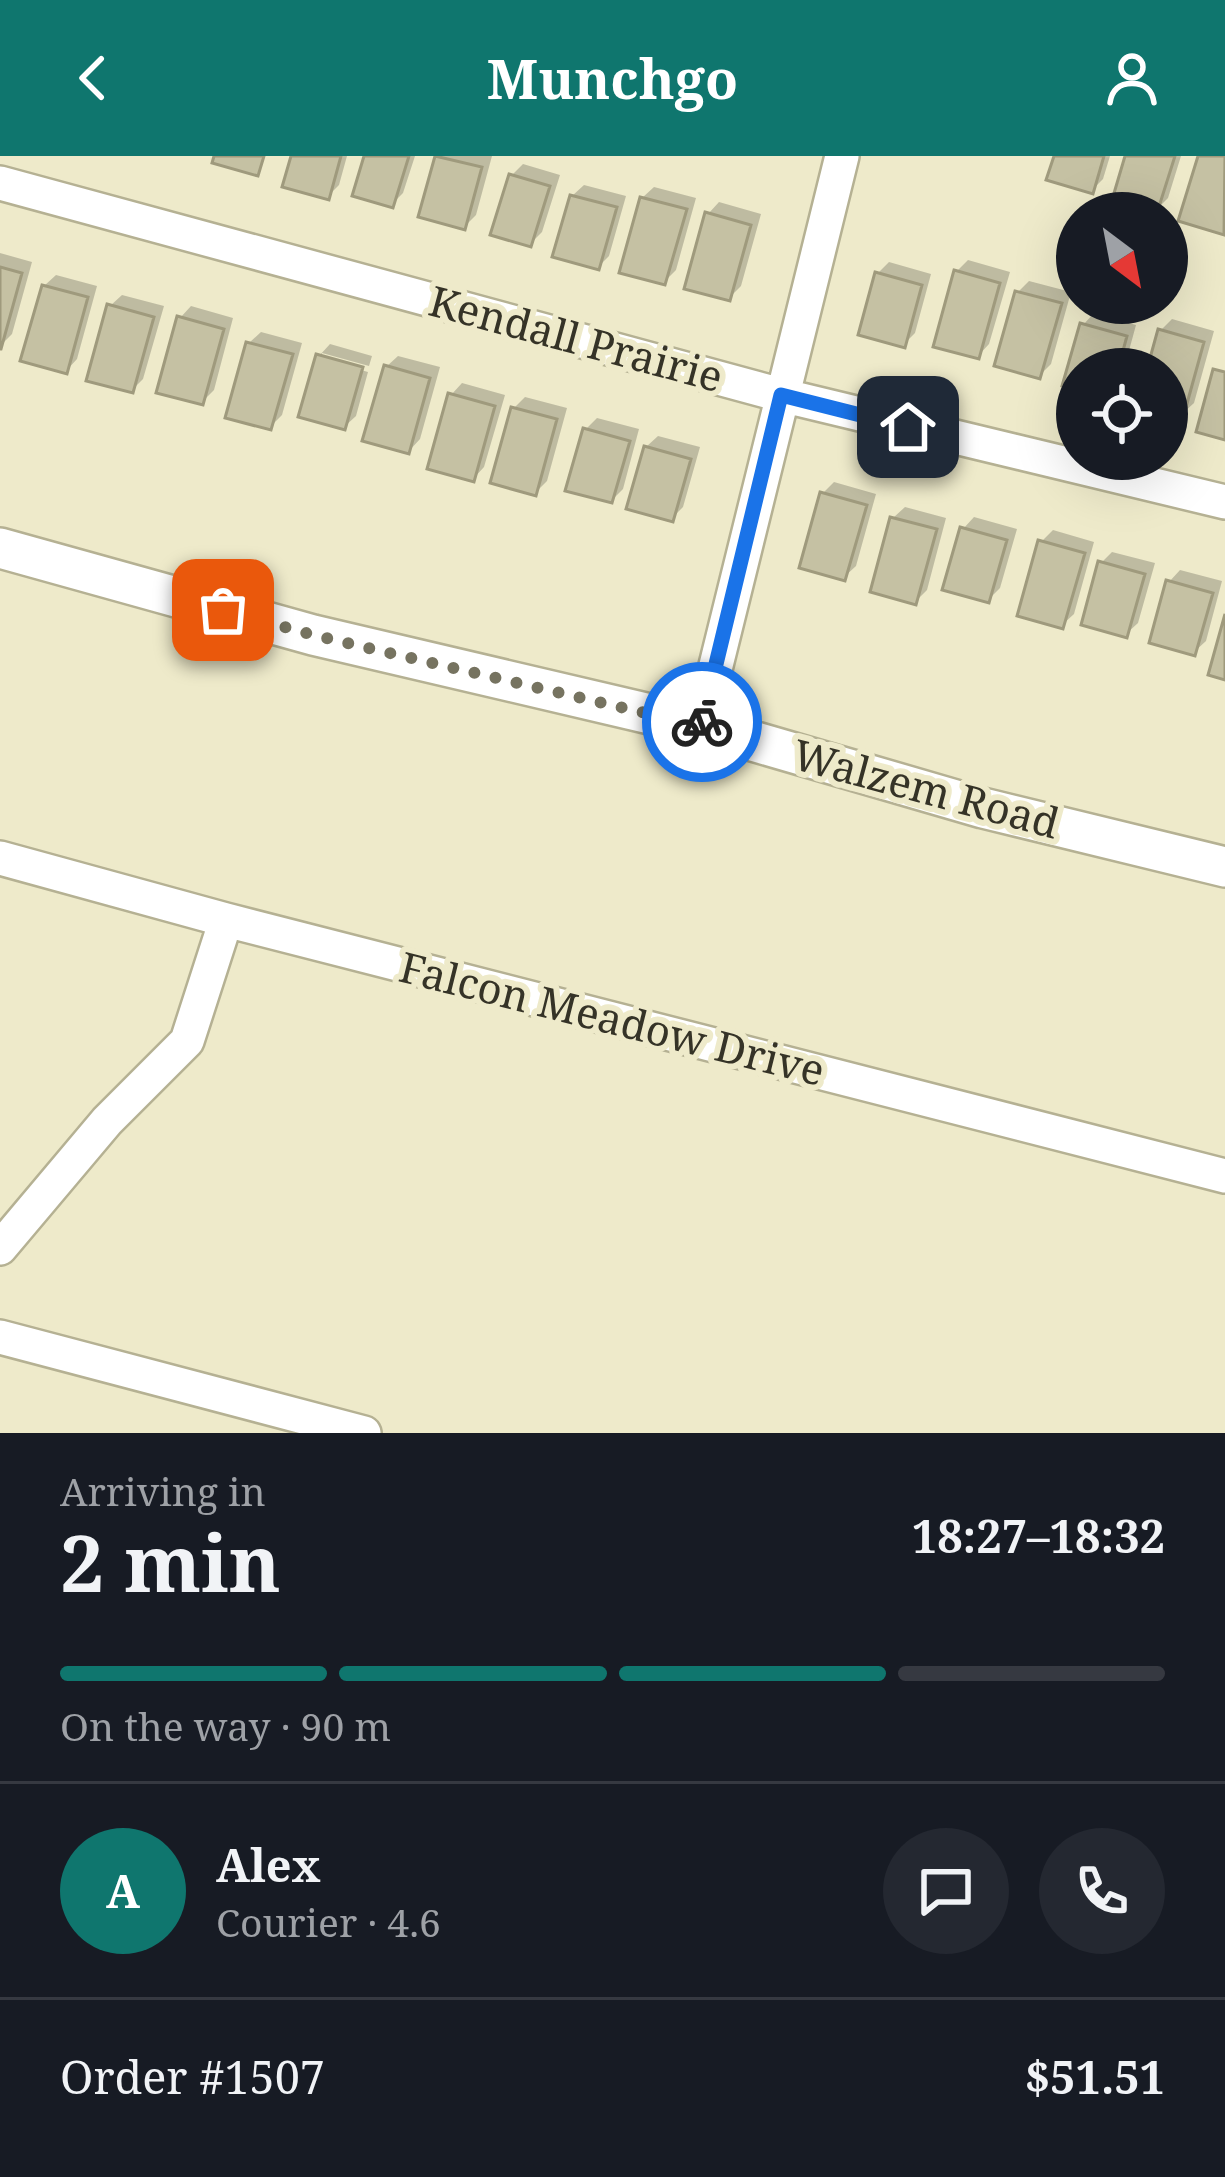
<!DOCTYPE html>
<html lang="en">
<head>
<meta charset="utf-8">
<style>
  :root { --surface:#171b24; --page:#242831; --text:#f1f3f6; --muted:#9ea1a6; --line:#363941; --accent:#0f766e }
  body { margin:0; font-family:"Noto Serif",serif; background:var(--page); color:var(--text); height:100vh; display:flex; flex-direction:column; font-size:45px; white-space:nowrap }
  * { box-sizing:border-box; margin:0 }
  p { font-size:39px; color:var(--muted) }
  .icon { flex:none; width:66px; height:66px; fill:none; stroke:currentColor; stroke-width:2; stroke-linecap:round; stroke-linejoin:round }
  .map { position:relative; height:1277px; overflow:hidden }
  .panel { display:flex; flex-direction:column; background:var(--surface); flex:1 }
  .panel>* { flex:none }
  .needle { width:78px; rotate:148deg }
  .buttons { position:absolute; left:1056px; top:36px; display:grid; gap:24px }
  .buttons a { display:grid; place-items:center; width:132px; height:132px; border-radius:50%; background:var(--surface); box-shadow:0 12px 48px #0002; font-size:60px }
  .pin { position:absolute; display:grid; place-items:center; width:102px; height:102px; color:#fff; margin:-51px; border-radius:24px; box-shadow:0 6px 18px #0006 }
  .courier { position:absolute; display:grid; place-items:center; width:120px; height:120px; margin:-60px; border:9px solid #1a73e8; border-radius:50%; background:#fff; color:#222; box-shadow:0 3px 15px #0007 }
  .head em { font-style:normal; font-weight:700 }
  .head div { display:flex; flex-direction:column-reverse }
  .head { display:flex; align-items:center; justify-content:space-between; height:204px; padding:0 60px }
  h1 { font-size:78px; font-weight:700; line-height:90px }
  .bar { display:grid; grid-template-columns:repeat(4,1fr); gap:18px 12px; align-content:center; height:144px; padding:0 60px }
  .bar i { height:15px; border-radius:9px; background:var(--line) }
  .bar .active { background:var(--accent) }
  .bar p { grid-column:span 4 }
  .line { display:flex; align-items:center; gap:30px; padding:0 60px; border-top:3px solid var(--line) }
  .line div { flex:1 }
  .round { display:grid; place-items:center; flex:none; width:126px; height:126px; border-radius:63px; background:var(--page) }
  header { display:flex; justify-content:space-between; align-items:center; height:156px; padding:0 60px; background:var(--accent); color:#fff; font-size:54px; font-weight:700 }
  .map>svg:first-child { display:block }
</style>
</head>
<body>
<header><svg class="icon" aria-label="back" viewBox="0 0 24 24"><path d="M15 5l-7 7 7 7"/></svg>Munchgo<svg class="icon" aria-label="person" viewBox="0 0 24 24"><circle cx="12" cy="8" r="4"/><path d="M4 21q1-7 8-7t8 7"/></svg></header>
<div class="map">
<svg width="1225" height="1277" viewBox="0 0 1225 1277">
  <rect width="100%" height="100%" fill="#eeeaca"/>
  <path fill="#0003" d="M 294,0 L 347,0 L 339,29 L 328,40 Z
    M 367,0 L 415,0 L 403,37 L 392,48 Z
    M 438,0 L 492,0 L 476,59 L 464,71 L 422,59 Z
    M 1057,0 L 1110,0 L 1103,23 L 1092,34 Z
    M 1128,0 L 1181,0 L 1168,42 L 1156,54 Z
    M 523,8 L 560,19 L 542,76 L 530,88 L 512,19 Z
    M 584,29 L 626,40 L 609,100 L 598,111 L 572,40 Z
    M 654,31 L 696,42 L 676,114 L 664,126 L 642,42 Z
    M 719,46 L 761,58 L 741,130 L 729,142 L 708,58 Z
    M 0,97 L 32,106 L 12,178 L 0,190 Z
    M 968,104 L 1010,116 L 989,188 L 978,200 L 956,116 Z
    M 889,106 L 931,118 L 915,177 L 904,188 L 878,117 Z
    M 56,119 L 97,130 L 77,203 L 66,215 L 44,130 Z
    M 1029,125 L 1071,136 L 1051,208 L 1039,220 L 1018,136 Z
    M 122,139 L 164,150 L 143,223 L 132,234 L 110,150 Z
    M 191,150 L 233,162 L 214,234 L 202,246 L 180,162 Z
    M 1094,157 L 1136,169 L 1124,213 L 1077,213 L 1077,231 L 1066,228 L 1083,169 Z
    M 1172,163 L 1214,175 L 1194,247 L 1182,258 L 1167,254 L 1167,213 L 1150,213 L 1161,174 Z
    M 261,176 L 302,187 L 282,259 L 270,271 L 249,187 Z
    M 330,188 L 372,200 L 369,210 L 322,197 L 322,203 L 368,216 L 356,260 L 344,271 L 319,200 Z
    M 398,200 L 440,211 L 420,283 L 409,295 L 386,211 Z
    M 462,227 L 505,239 L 484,311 L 473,323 L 451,239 Z
    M 525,241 L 567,252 L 547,325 L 536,336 L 514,252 Z
    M 597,262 L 639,273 L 623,333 L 612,344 L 586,273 Z
    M 658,280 L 700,291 L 683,351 L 672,362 L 646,291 Z
    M 834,326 L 876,338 L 856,410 L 844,421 L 823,337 Z
    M 905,351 L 946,362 L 927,434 L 915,446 L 893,362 Z
    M 974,361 L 1017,373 L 1000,432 L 988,444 L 963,373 Z
    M 1053,374 L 1094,386 L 1074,458 L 1062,469 L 1041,386 Z
    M 1112,396 L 1155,407 L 1138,467 L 1126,478 L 1101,407 Z
    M 1180,414 L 1222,425 L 1206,485 L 1194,496 L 1169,426 Z"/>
  <path fill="#c5c1a3" stroke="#9f9a7d" stroke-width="3" d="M 214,0 L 264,0 L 258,20 L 212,7 Z
    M 291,0 L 341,0 L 329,44 L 282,31 Z
    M 364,0 L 409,0 L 393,52 L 352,40 Z
    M 435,0 L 482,11 L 465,74 L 418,61 Z
    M 1054,0 L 1104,0 L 1093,38 L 1046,24 Z
    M 1125,0 L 1175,0 L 1157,57 L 1112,44 Z
    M 1198,0 L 1225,0 L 1224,79 L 1178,65 Z
    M 509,18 L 550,30 L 531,91 L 490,79 Z
    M 570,39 L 617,51 L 599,114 L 552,101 Z
    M 640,41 L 687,53 L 665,129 L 619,117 Z
    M 705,56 L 751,69 L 730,145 L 684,133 Z
    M 0,111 L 22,117 L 1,193 L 0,193 Z
    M 954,114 L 1000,127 L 979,203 L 933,191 Z
    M 875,116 L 922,129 L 905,192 L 858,179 Z
    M 42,129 L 88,141 L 67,218 L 20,205 Z
    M 1015,135 L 1062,147 L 1040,223 L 994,210 Z
    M 107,148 L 154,161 L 133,237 L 86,225 Z
    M 177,160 L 224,173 L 203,249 L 156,237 Z
    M 1080,167 L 1127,180 L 1118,213 L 1077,213 L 1077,234 L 1062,230 Z
    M 1158,173 L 1204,186 L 1183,262 L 1167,257 L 1167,213 L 1147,213 Z
    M 246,186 L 293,198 L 271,274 L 225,262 Z
    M 316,198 L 363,211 L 345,274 L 298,261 Z
    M 384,209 L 430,222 L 409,298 L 362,285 Z
    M 1213,213 L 1225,216 L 1225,284 L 1196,276 Z
    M 448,237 L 495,250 L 474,326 L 427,313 Z
    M 511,251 L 557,263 L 536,340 L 490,327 Z
    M 583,272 L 630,285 L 612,347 L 565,335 Z
    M 644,290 L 691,303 L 673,366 L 626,353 Z
    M 820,336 L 867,349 L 845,425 L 799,412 Z
    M 890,361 L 937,373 L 916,449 L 870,436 Z
    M 960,371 L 1007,384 L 989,447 L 942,434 Z
    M 1038,384 L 1085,397 L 1063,473 L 1017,460 Z
    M 1098,405 L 1145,418 L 1127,482 L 1081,469 Z
    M 1166,424 L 1213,437 L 1195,500 L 1149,487 Z
    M 1225,458 L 1225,524 L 1208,519 Z"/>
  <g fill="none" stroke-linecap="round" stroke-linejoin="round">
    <g stroke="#b5b193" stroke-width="38">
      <path id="minor" d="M 0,27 L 781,239 L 1225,346
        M 701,570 L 842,0
        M 0,702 L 226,764 L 1225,1020
        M 0,1092 L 107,965 L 187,885 L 226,764
        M 0,1181 L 364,1277"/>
    </g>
    <g stroke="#b5b193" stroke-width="44">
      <path id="tertiary" d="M 0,392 L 313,479 L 701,570 L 983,652 L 1225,711"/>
    </g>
    <use href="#minor" stroke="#fff" stroke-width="33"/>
    <use href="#tertiary" stroke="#fff" stroke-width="39"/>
  </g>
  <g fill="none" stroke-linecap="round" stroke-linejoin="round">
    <path stroke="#767360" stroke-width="12" stroke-dasharray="0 21.6" d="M 223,454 L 313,479 L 701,570 L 702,566"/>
    <path stroke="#1a73e8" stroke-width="15" d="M 702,566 L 781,239 L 908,271"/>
  </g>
  <g text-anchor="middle" stroke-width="12" stroke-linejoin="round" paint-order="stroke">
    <g font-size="42" fill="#353327" stroke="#eeeaca">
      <text transform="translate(576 183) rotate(15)" y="15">Kendall Prairie</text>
      <text transform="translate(926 633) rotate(15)" y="15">Walzem Road</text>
      <text transform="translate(612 863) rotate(14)" y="15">Falcon Meadow Drive</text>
    </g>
  </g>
</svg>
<div class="buttons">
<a><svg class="needle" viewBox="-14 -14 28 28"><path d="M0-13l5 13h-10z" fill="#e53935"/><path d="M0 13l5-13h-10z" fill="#9ea1a6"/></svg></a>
<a><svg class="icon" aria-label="locate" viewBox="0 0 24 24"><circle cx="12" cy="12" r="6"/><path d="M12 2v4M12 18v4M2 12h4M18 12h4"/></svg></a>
</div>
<div class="pin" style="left:223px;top:454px;background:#ea580c"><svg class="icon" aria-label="bag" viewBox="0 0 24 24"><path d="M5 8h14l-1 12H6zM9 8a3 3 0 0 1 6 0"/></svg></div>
<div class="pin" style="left:908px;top:271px;background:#1f2937"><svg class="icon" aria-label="home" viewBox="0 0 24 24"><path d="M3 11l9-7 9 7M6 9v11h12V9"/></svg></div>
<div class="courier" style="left:702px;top:566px"><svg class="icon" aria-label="bike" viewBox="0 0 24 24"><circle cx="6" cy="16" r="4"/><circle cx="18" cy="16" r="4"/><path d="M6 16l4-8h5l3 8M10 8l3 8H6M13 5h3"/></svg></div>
</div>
<section class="panel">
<div class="head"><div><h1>2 min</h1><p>Arriving in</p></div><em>18:27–18:32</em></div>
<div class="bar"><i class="active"></i><i class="active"></i><i class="active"></i><i></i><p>On the way · 90 m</p></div>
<div class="line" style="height:216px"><b class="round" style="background:var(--accent);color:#fff">A</b><div><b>Alex</b><p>Courier · 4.6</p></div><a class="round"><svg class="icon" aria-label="chat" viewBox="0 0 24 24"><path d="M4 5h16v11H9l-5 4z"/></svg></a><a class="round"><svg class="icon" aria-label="phone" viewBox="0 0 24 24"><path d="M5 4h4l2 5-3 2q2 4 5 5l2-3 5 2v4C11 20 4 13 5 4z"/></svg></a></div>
<div class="line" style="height:156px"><div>Order #1507</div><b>$51.51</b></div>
</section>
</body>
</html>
